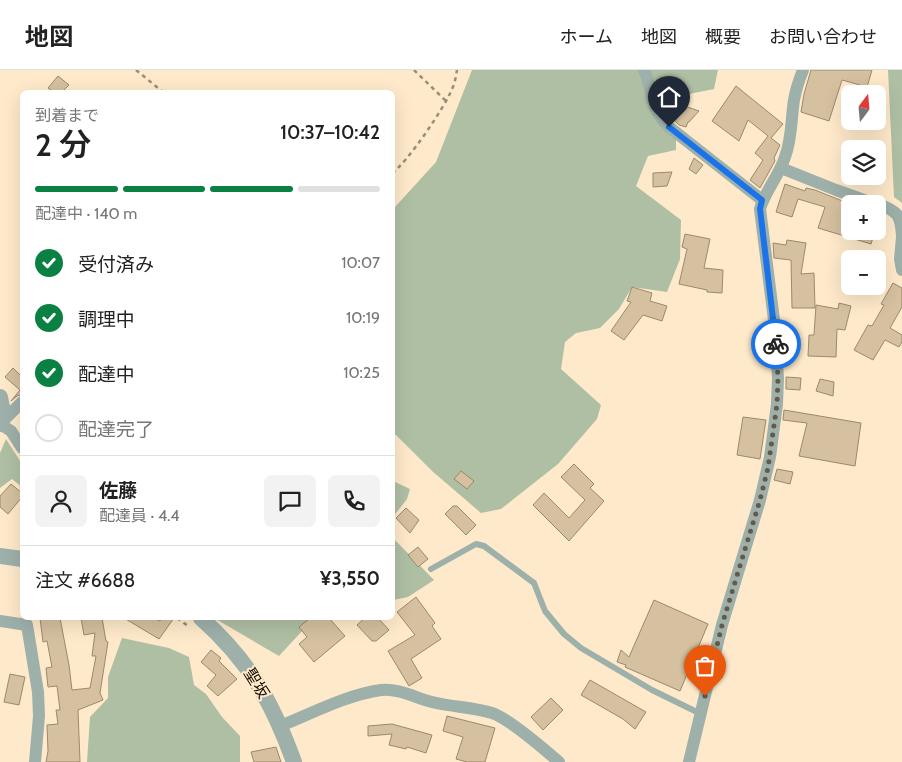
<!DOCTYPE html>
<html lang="ja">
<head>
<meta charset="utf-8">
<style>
  :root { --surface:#fff; --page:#f2f2f2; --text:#222; --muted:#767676; --line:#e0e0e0; --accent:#0b8043 }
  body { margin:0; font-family:Cabin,"Noto Sans JP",sans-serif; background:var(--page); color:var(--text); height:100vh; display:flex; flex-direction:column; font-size:19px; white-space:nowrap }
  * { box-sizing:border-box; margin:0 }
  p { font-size:16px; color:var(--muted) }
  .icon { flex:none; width:28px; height:28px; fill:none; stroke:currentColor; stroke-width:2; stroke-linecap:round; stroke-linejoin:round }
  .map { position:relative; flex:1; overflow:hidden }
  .panel { position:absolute; left:20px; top:20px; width:375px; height:530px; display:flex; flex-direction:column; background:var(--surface); border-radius:8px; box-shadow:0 5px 20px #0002 }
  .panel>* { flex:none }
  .needle { width:32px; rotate:16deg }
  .fabs { position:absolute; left:841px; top:15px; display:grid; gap:10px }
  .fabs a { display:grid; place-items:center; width:45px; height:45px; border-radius:8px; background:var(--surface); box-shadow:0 5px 20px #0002; font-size:25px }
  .pin { position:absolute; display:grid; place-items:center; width:42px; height:42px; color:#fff; margin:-51px -21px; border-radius:50% 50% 50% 0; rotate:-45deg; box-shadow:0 0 5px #0007 }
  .pin .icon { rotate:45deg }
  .courier { position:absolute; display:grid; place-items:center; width:50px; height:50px; margin:-25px; border:4px solid #1a73e8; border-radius:50%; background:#fff; color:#222; box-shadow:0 1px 6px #0007 }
  .headline em { font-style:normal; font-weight:600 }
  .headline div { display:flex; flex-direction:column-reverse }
  .headline { display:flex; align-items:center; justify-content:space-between; height:85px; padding:0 15px }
  h1 { font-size:32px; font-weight:600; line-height:38px }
  .bar { display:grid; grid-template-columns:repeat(4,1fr); gap:8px 5px; align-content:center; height:60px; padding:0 15px }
  .bar i { height:6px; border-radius:4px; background:var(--line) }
  .bar .current { background:var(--accent) }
  .bar p { grid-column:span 4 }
  .line { display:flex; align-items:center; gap:12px; padding:0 15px; border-top:1px solid var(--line) }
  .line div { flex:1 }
  .round { display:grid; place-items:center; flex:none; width:52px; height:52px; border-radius:8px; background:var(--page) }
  ol { padding:0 15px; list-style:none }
  li { display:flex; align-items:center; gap:15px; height:55px }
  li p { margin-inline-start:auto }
  li .icon { padding:5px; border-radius:50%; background:var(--accent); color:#fff; stroke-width:4 }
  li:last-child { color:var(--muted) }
  li i { width:28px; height:28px; border:2px solid var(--line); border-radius:50% }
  header { display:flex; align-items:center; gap:30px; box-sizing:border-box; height:70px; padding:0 25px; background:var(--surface); border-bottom:1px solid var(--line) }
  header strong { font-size:24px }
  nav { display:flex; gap:28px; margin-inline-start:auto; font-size:18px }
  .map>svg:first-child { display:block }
</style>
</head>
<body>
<header>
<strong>地図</strong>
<nav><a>ホーム</a><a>地図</a><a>概要</a><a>お問い合わせ</a></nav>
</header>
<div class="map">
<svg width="902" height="692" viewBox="0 0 902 692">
  <rect width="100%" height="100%" fill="#fee9ca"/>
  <path fill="#afbfa4" d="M 472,0 L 718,0 L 714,19 L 669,28 L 676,68 L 676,80 L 648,86 L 636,116 L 681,150 L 680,189 L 667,222 L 632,217 L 619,239 L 600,258 L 576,263 L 565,272 L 561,299 L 601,335 L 597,349 L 558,394 L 501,439 L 481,443 L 432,401 L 396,365 L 393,365 L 392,138 L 395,137 L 436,92 Z
    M 888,0 L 902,0 L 902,133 L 894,127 Z
    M 6,369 L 22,394 L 22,417 L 12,409 L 0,418 L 0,383 Z
    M 393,411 L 410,419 L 407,429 L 393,447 Z
    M 392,467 L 434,510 L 408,527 L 393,530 Z
    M 214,548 L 314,548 L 279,586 Z
    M 122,568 L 169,578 L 189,587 L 194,615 L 206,624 L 222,647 L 240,666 L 240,692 L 87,692 L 90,647 L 108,628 L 108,607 Z"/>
  <path fill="#d5c09f" stroke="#9c896c" d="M 811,0 L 872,0 L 867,17 L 842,10 L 829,51 L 801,42 L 804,24 Z
    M 58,6 L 69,15 L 62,22 L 54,22 L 48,18 Z
    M 736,16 L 783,54 L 771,68 L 780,75 L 774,88 L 775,91 L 760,118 L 750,110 L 763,90 L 755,83 L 768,66 L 748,50 L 739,71 L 712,51 Z
    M 679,34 L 699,41 L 689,52 L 688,52 L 686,57 L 679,55 L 674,50 Z
    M 694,88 L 703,95 L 696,104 L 689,99 Z
    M 672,102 L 667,116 L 653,117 L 653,103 Z
    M 785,114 L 805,121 L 806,118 L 815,120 L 850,134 L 850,161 L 875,161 L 871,174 L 818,158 L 825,137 L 798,129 L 792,147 L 776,142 Z
    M 685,164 L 710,169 L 704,198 L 723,200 L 722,223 L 707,222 L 707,220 L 679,214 L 687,179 L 682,177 Z
    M 787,170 L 806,173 L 801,204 L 814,203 L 815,238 L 792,238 L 791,190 L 774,188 L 773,173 L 786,175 Z
    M 893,213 L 902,218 L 902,237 L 890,258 L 902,265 L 902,272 L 899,277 L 885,270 L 873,290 L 854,280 L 868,255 L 872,256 L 884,235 L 881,234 Z
    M 632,217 L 652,223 L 650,231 L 667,236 L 662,251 L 643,245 L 624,270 L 611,261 L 631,232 L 627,231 Z
    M 839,233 L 851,236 L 845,260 L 837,259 L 836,287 L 808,286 L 809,265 L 814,265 L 816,235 L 838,239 Z
    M 13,298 L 22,307 L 22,324 L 17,326 L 11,331 L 20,320 L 5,307 Z
    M 786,307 L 801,308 L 800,320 L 786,319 Z
    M 820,309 L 834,312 L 833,326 L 816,321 Z
    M 784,340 L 861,353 L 855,396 L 799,386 L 807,353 L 783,350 Z
    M 743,347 L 766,350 L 760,389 L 737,385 Z
    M 574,394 L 594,414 L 590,418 L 604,431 L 569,471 L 533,435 L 544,423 L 569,448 L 585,430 L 561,407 Z
    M 777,399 L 793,402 L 790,414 L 774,410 Z
    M 461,401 L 474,411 L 467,419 L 454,409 Z
    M 11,414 L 22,423 L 22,427 L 8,444 L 0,437 L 0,426 Z
    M 453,436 L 457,436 L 476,455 L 466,465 L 445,444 Z
    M 406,438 L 419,450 L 410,463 L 396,448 Z
    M 418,477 L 428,489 L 418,497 L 408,485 Z
    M 416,527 L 435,553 L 432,556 L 441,569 L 411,589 L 422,608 L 409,616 L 388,581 L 415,565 L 397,542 Z
    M 654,530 L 708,554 L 680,621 L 625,597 L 626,595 L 617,592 L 621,580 L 629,587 Z
    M 40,548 L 60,548 L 69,595 L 72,620 L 90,618 L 96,586 L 92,586 L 95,563 L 84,565 L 81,548 L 102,548 L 106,571 L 108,572 L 100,623 L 103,630 L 78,640 L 80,692 L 46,692 L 48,681 L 47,655 L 58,654 L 56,640 L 60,640 L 57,616 L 48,617 L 46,598 L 52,597 L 47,571 L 43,572 Z
    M 124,548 L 154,548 L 160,551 L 162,548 L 174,548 L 159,569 Z
    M 310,548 L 329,548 L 345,566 L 314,592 L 299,574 L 307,567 L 299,557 Z
    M 365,548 L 378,548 L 389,560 L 376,571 L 372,571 L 357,555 Z
    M 211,580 L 221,588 L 219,591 L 237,609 L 218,626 L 207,616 L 216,605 L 201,592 Z
    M 10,604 L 25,607 L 19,635 L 4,632 Z
    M 590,610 L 646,642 L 635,659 L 623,649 L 581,625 Z
    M 551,628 L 563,640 L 543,660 L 531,647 Z
    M 447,646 L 495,658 L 485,692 L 467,692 L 456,689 L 463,667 L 443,661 Z
    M 392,654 L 432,665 L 426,683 L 407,677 L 406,679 L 389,675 L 392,664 L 368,666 L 368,656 Z
    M 276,677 L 281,692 L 254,692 L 251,682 Z"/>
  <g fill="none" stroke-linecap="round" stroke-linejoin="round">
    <path stroke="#9b8c77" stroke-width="2.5" stroke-dasharray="4 4" stroke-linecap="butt" d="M 136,0 L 163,22
      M 414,0 L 446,31
      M 392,103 C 407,93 445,37 452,19 C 455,13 456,6 457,0
      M 177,548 L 188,556"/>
    <path stroke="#9eb0aa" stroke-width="6" d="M 431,499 L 476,474 L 484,476 L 534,513 L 545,541 L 564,564 L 581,578 L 652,620 L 701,644"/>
    <path stroke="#9eb0aa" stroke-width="12" d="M 644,0 C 655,25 647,34 669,57 L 762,130
      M 781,98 L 836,120 L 875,134
      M 878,134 C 898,141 901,145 902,167
      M 902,167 L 900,189 L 902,200
      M 22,332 L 0,354 L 11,361 L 22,378
      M 0,551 L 27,555 L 38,622 L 39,646 L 35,692
      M 280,656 C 313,643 346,625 381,620 C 398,618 416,628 432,632 C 452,637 473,637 492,643 C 510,649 544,679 559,692
      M 689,692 L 722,555 L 760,430 L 770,387 L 777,334 L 778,308 L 774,250 L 760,139 C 765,121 779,106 785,87 C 792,69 791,49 794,30 C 796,19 799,10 803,0"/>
    <path stroke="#9eb0aa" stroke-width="16" d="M 0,327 L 3,342 L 0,354
      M 0,486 L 22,489
      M 201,548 C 249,591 272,631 294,692"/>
  </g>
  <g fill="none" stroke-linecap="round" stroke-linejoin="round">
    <path stroke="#655949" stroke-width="5" stroke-dasharray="0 9" d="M 705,626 L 722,555 L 760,430 L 768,398 L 777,334 L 778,308 L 776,274"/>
    <path stroke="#1a73e8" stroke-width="6" d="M 669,57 L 762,130 L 760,139 L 776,274"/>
  </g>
  <g text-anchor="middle" stroke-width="4" stroke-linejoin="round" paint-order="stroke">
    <g font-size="16" fill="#120b03" stroke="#fee9ca">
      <text transform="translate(257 613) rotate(58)" y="6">聖坂</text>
    </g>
  </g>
</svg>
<div class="fabs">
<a><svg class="needle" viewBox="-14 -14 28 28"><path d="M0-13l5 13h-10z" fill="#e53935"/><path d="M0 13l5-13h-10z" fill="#767676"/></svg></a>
<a><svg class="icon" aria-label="layers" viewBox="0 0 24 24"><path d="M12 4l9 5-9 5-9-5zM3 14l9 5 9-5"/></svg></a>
<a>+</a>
<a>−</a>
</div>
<div class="pin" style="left:705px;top:626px;background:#ea580c"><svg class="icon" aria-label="bag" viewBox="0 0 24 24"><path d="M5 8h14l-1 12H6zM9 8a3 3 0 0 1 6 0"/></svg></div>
<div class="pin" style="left:669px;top:57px;background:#1f2937"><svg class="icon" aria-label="home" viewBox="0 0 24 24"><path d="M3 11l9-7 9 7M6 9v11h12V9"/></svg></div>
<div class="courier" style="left:776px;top:274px"><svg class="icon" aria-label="bike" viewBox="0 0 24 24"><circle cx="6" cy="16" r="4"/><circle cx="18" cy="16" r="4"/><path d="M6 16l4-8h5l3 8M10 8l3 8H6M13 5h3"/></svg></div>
<section class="panel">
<div class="headline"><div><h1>2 分</h1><p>到着まで</p></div><em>10:37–10:42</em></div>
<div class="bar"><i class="current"></i><i class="current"></i><i class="current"></i><i></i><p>配達中 · 140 m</p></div>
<ol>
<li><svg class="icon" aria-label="check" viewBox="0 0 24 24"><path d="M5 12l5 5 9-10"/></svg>受付済み<p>10:07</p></li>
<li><svg class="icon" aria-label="check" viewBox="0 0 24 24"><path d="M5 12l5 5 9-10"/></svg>調理中<p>10:19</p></li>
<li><svg class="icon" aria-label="check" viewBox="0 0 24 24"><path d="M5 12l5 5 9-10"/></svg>配達中<p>10:25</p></li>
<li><i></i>配達完了</li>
</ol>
<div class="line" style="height:90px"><a class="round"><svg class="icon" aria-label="person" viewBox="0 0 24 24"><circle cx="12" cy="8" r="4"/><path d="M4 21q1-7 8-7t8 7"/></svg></a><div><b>佐藤</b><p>配達員 · 4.4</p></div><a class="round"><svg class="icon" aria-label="chat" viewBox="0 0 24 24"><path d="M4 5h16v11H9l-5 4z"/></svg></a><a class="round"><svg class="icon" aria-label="phone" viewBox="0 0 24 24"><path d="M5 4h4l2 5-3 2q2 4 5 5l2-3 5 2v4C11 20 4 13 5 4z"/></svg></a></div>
<div class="line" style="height:65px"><div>注文 #6688</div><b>¥3,550</b></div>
</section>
</div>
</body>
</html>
